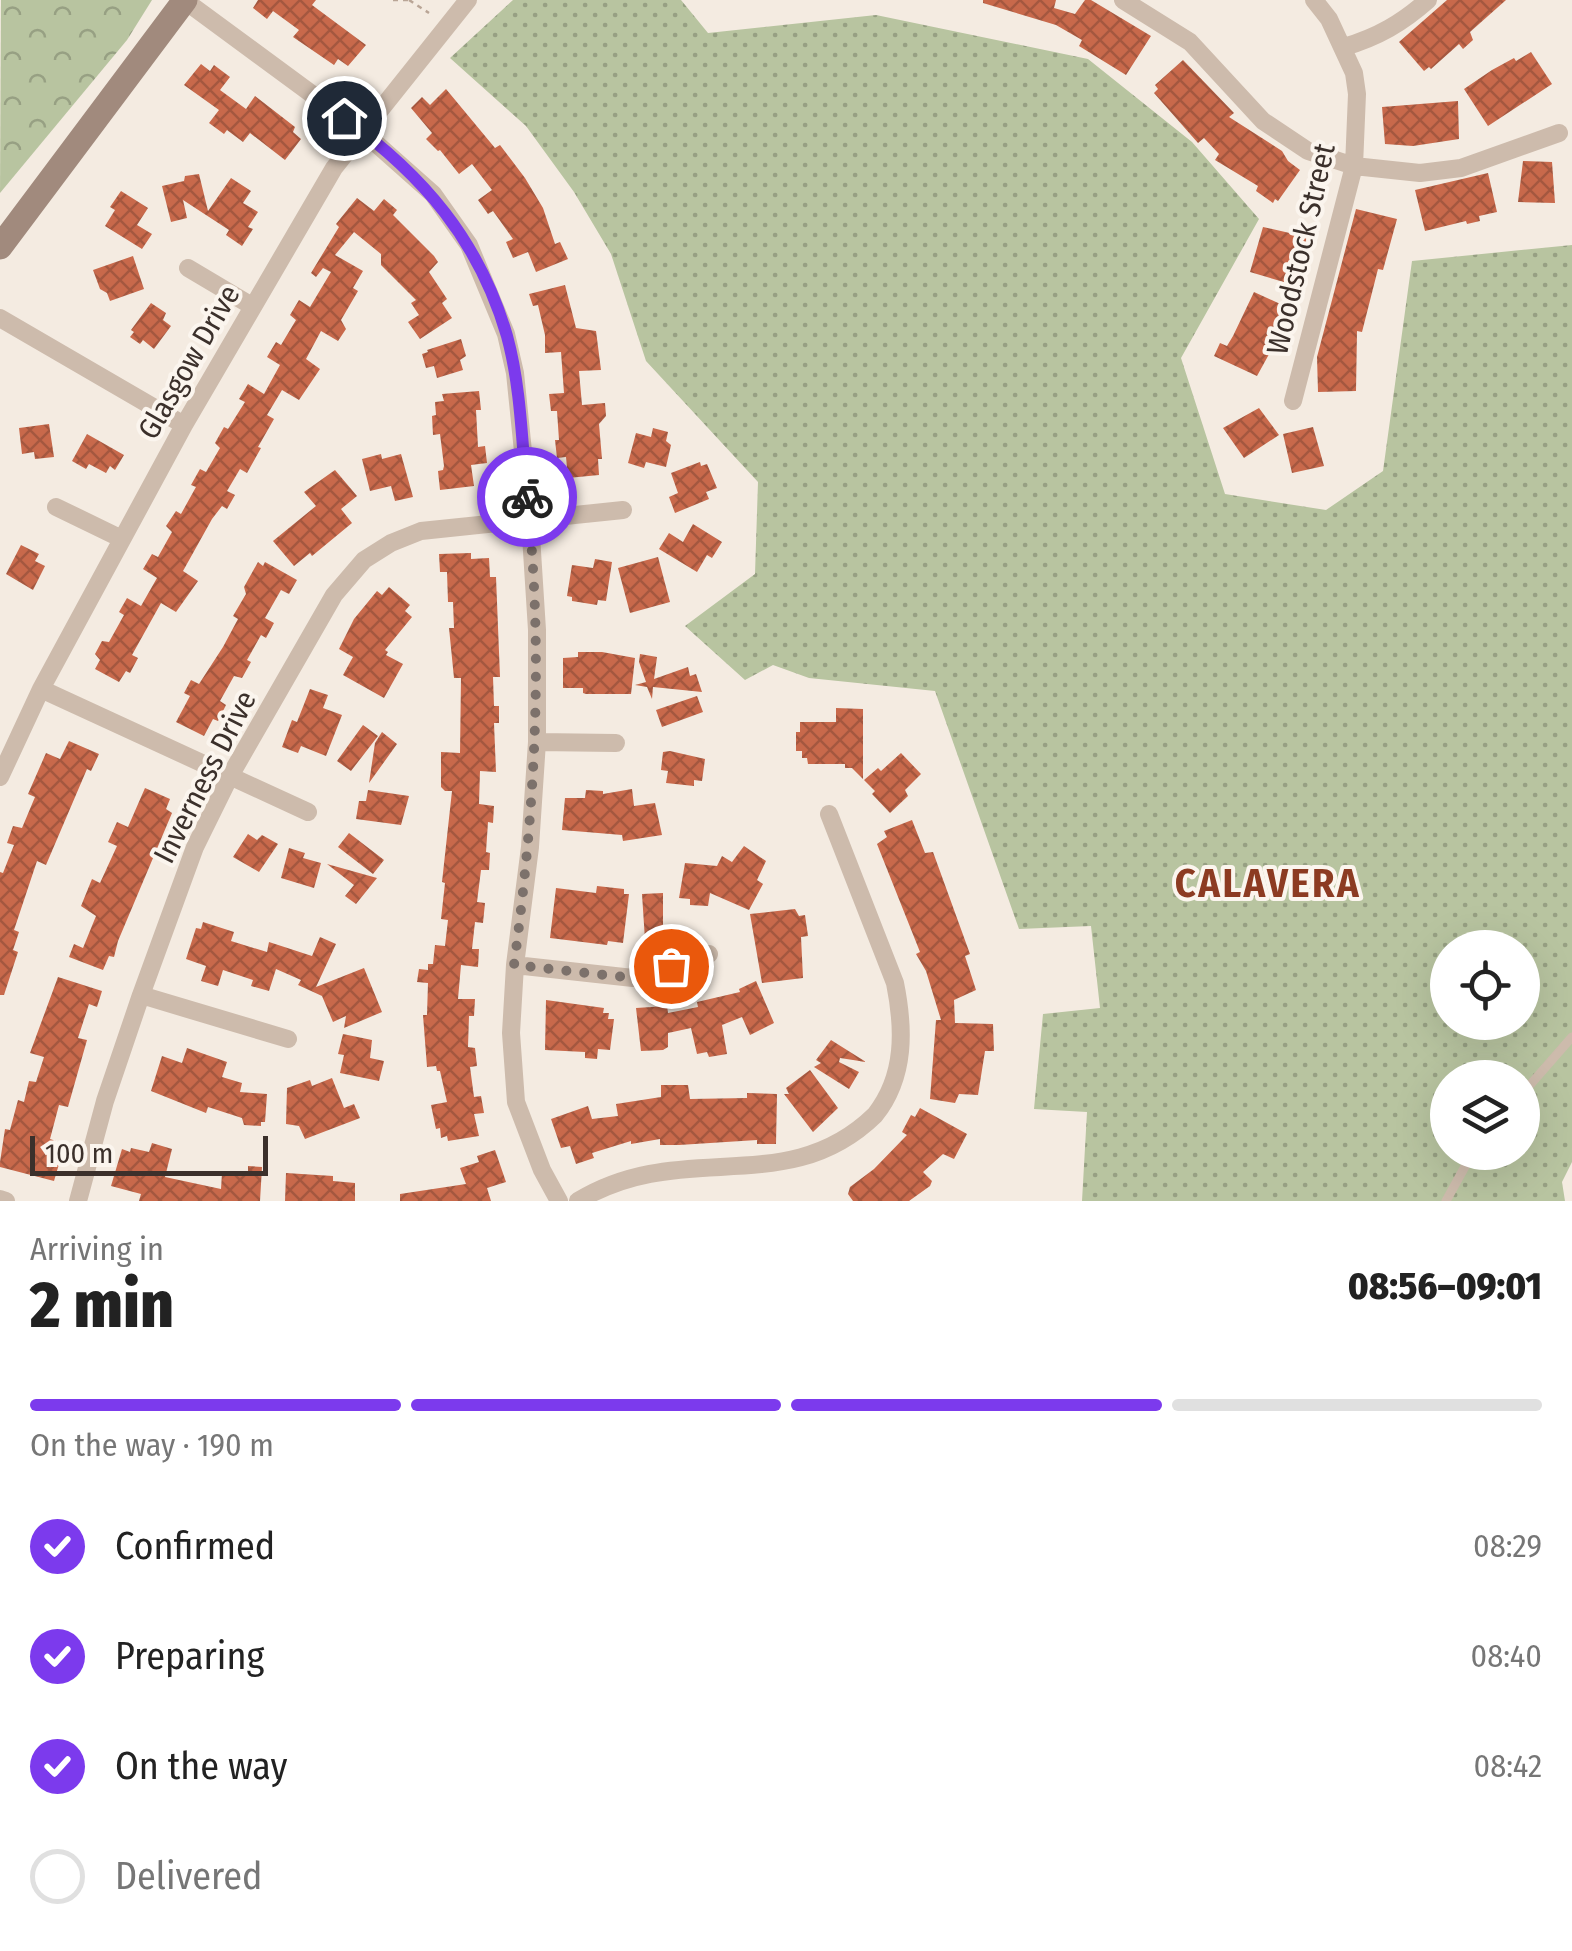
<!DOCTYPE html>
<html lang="en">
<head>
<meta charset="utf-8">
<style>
  :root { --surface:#fff; --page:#f2f2f2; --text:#222; --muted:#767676; --line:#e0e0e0; --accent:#7c3aed }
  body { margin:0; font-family:"Fira Sans Condensed",sans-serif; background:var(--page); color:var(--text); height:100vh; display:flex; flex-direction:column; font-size:38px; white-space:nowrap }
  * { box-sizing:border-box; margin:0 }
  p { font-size:32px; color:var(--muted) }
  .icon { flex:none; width:55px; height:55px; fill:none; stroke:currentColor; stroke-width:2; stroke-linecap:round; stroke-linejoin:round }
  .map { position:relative; height:1201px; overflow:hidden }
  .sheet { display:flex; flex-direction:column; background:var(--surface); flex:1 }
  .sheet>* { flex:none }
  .fabs { position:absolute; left:1430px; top:930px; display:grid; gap:20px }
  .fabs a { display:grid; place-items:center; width:110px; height:110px; border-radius:50%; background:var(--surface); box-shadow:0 10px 40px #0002; font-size:50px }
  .scale { position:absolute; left:30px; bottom:25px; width:238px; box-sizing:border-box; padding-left:10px; border:5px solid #3b302b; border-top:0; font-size:28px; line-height:35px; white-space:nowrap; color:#3b302b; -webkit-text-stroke:8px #fbf5ee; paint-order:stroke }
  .pin { position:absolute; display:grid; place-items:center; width:85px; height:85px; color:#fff; margin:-42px; border:5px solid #fff; border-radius:50%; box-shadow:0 2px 10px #0007 }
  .courier { position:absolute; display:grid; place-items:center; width:100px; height:100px; margin:-50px; border:8px solid #7c3aed; border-radius:50%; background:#fff; color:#222; box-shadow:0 2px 12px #0007 }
  .head em { font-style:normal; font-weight:800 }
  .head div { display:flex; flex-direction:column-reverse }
  .head { display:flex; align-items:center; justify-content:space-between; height:170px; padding:0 30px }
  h1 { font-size:65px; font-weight:800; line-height:75px }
  .bar { display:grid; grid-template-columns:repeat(4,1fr); gap:15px 10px; align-content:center; height:120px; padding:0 30px }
  .bar i { height:12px; border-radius:8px; background:var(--line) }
  .bar .selected { background:var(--accent) }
  .bar p { grid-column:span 4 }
  ol { padding:0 30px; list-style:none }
  li { display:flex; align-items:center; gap:30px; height:110px }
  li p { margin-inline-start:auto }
  li .icon { padding:10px; border-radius:50%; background:var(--accent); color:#fff; stroke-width:4 }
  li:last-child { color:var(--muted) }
  li i { width:55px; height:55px; border:5px solid var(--line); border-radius:50% }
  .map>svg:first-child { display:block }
</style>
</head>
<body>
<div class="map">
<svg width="1572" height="1201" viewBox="0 0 1572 1201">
  <defs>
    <pattern id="grass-dots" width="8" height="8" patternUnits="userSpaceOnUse" patternTransform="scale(2.5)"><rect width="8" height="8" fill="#b8c4a0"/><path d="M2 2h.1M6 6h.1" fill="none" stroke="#97a083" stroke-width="1.8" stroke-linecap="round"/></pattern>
    <pattern id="forest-crowns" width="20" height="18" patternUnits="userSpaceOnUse" patternTransform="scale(2.5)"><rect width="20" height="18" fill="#b8c4a0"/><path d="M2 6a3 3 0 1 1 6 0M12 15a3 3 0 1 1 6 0" fill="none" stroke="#97a083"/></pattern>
    <pattern id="building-cross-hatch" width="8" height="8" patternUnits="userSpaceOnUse" patternTransform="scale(2.5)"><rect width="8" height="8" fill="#c8694b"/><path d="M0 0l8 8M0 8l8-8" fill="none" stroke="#a4573f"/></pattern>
  </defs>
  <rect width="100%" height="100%" fill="#f4ebe1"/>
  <path fill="url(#grass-dots)" fill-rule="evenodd" d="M 513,0 L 681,0 L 708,33 L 876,15 L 1088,59 L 1192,142 L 1259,219 L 1181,358 L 1225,494 L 1326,510 L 1383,471 L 1412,261 L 1572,245 L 1572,1162 L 1562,1182 L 1565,1201 L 1082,1201 L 1087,1112 L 1034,1109 L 1043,1014 L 1100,1008 L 1091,926 L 1019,929 L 935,691 L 809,678 L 773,665 L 745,680 L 685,626 L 755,574 L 758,482 L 646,361 L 611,254 L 574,192 L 526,126 L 450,58 ZM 1448,948 L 1522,948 L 1522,1022 L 1448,1022 ZM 1448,1078 L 1522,1078 L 1522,1152 L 1448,1152 Z"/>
  <path fill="url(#forest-crowns)" d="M 1,0 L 152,0 L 127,40 L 0,193 Z"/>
  <path fill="url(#building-cross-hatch)" d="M 258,0 L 316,0 L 312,5 L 366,45 L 348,66 L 338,59 L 334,65 L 293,37 L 299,30 L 273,11 L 267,19 L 253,8 Z
    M 983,0 L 1056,0 L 1054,8 L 1075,14 L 1085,0 L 1091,0 L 1151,36 L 1126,75 L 1079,46 L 1082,40 L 1056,25 L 983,3 Z
    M 1447,0 L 1506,0 L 1470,32 L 1473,40 L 1463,49 L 1459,44 L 1431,69 L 1429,67 L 1424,71 L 1399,42 Z
    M 1531,52 L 1552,84 L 1488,126 L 1464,89 L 1492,70 L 1514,58 L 1516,61 Z
    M 1183,60 L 1234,113 L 1229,117 L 1282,151 L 1288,161 L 1300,170 L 1278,201 L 1275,199 L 1273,203 L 1256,191 L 1258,186 L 1215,160 L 1219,154 L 1204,138 L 1198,143 L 1154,93 L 1158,89 L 1155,85 Z
    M 201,64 L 210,71 L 214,65 L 230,77 L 220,90 L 246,109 L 255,96 L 295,127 L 293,132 L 301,139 L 285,160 L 250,133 L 243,142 L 227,130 L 224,134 L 209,123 L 219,110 L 184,85 Z
    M 446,89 L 495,148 L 500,145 L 525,178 L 543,208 L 555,244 L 560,242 L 568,259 L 536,272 L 528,252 L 513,258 L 506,242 L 513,239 L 493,211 L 488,214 L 478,200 L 492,190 L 472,164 L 459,174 L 440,150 L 438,151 L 426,139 L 432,133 L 411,108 L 422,97 L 430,105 Z
    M 1458,101 L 1459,139 L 1413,146 L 1385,144 L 1382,107 Z
    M 1523,161 L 1552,162 L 1555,203 L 1518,202 Z
    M 1488,173 L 1497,212 L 1479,216 L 1480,221 L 1467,224 L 1466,221 L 1425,231 L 1415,190 Z
    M 199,174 L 208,211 L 231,178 L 251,191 L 243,203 L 258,212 L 248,227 L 253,229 L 242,246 L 226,235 L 229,230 L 183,200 L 187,218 L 171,222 L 162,186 L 184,181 L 185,176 Z
    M 121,191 L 148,208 L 137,225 L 152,234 L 142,249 L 105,226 L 115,210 L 110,207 Z
    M 357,198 L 374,211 L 384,199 L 397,210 L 393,215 L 434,256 L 438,262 L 429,272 L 447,299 L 442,303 L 452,318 L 420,339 L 408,322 L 419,315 L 411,303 L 416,300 L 381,265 L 381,254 L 354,232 L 335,255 L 363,271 L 353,288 L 358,291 L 341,320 L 346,329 L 338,341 L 321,331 L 306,359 L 320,369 L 299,400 L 282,390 L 267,415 L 274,419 L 258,447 L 261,448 L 247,473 L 240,469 L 227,491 L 235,495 L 227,509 L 222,506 L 212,519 L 183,571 L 198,581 L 176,612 L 161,603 L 132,655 L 138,658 L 130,673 L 126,671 L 119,682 L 95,669 L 100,660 L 95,654 L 102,641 L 109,642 L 124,615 L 119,612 L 127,598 L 141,606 L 157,578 L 143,569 L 152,554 L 158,557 L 172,532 L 166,526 L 176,511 L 181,514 L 196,487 L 191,485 L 200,469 L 206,472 L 220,448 L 215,443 L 224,427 L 228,429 L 245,402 L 239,399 L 248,384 L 264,394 L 280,365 L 267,357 L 276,342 L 281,345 L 296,320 L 290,315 L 299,300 L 310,307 L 331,272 L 323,268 L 316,277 L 311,273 L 339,227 L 336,224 Z
    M 1356,209 L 1397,219 L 1383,270 L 1378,269 L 1362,332 L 1357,331 L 1356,391 L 1318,392 L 1317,357 Z
    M 1263,227 L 1307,237 L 1294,285 L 1250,272 Z
    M 133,256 L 144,289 L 110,301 L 107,293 L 100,289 L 93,270 Z
    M 565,285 L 576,328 L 596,331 L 601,370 L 579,371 L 582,405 L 605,403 L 606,416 L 599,424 L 602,459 L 598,459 L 599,475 L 568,478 L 566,457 L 557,458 L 555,440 L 559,440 L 557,411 L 551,411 L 549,394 L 564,393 L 561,352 L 545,353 L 545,335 L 538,305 L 533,306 L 529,294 Z
    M 1254,292 L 1289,308 L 1284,327 L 1257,376 L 1214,356 L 1220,343 L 1227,346 L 1233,336 Z
    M 151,303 L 166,313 L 163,320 L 171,326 L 154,349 L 143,340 L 140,344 L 130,337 L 134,332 L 131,330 Z
    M 461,339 L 466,356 L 460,360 L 463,370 L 437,378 L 434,366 L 426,368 L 422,354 L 428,352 L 427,350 Z
    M 479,391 L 481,410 L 476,410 L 478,447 L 485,446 L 487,463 L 471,465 L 474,486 L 440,490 L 438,471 L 443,470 L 444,466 L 440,434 L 433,435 L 432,416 L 436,415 L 435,402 L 444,401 L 442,394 Z
    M 1259,408 L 1279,435 L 1244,458 L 1223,428 Z
    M 49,424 L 54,457 L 35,459 L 34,452 L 22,454 L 19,428 Z
    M 1313,427 L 1324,466 L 1292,473 L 1283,434 Z
    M 653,428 L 668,432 L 666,441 L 671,445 L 666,467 L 646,462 L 644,468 L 628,463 L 636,433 L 651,437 Z
    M 87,434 L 124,455 L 115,470 L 110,466 L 106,473 L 89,464 L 86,469 L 72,461 Z
    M 381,454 L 382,459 L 401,454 L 413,497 L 395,501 L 391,486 L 370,491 L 362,459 Z
    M 700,462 L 701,466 L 707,464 L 717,488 L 706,492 L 709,499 L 675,513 L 669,497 L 678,493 L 671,473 Z
    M 335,470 L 357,496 L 341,509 L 352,523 L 312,556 L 310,553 L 294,566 L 273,541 L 316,506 L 304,492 Z
    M 693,524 L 722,542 L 712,558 L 707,555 L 697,572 L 659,549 L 669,533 L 683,542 Z
    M 21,545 L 39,554 L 35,561 L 45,566 L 33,590 L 6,574 Z
    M 471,553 L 471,559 L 489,558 L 490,577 L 496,577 L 500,677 L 493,677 L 494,706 L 499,706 L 499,723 L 494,723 L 496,772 L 480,771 L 479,804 L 494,806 L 493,823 L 488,822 L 486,852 L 490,853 L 489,870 L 481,870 L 477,902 L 485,903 L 483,923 L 475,922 L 472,949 L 479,949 L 478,967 L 461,965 L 458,999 L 475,999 L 474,1016 L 469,1016 L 468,1047 L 475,1048 L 477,1066 L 470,1067 L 474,1097 L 481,1096 L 484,1113 L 474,1114 L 479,1136 L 448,1141 L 447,1136 L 441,1138 L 440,1128 L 436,1129 L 431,1105 L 447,1102 L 440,1071 L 437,1071 L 436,1066 L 427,1067 L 423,1015 L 427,1015 L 428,983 L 417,982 L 419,969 L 428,970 L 428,964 L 433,964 L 435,945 L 445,946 L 448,920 L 441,919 L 445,883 L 442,882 L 452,791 L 445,791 L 441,787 L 441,752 L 460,753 L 461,678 L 454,678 L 449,628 L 454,628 L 453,602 L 448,602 L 447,572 L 440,572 L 439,554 Z
    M 658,557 L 670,602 L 630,613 L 618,568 Z
    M 595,559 L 612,562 L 606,601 L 598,600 L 597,605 L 572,601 L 572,597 L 567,596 L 572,565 L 593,568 Z
    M 258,562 L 263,566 L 265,562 L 297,580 L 289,594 L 281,590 L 265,618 L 274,623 L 266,638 L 261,635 L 247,660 L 251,662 L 242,678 L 234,676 L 220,701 L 226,705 L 218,721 L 213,719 L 204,736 L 176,722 L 190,696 L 184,693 L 191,680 L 199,684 L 223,647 L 238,619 L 233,616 L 246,594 L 244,587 Z
    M 389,587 L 410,605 L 405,611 L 412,617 L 385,650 L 388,652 L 386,655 L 403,664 L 384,698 L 343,675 L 353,657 L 339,649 L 354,619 L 377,591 L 382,595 Z
    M 578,652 L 602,652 L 635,658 L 631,694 L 586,694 L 583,693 L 583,688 L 563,688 L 563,658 L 578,657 Z
    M 640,654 L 657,657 L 654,679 L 688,667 L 690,676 L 696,674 L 702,692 L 653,687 L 652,699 L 647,687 L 635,685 L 646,682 L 639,662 Z
    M 310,689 L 328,695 L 323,708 L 342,715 L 326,756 L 301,746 L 298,753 L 282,747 L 292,720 L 297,722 Z
    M 697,696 L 703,712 L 662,727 L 656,710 Z
    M 836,708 L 863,709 L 863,779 L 852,768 L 845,768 L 845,764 L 808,764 L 807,758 L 802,758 L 802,751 L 796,751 L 796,732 L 800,732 L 800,722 L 836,722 Z
    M 363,725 L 378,736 L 351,771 L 337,761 Z
    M 382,732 L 397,744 L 369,783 L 375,743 Z
    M 69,741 L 99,754 L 91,771 L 87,769 L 46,865 L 37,861 L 14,930 L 19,932 L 13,950 L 18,952 L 4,995 L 0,995 L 0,872 L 3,873 L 14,845 L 7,843 L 13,826 L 22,828 L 35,797 L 28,794 L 46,753 L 60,759 Z
    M 670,751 L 705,759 L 702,781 L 694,780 L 694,786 L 666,783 L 668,771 L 661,770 L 663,752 Z
    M 901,753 L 921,774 L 905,790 L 908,796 L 890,813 L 872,794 L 875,791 L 864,780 L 878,768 L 881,771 Z
    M 145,788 L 170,799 L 166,809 L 172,813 L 118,941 L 114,957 L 109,956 L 103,970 L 69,957 L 74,944 L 83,948 L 96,916 L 81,906 L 92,879 L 100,883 L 117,846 L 108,842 L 117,822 L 128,827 Z
    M 632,789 L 634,806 L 655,803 L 662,835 L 623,841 L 622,835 L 562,830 L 565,798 L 585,798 L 586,790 L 603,791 L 603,794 Z
    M 368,790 L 409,796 L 401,825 L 356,819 L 359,801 L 366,801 Z
    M 912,820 L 925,853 L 933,852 L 970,954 L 965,956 L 976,990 L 954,1000 L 955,1023 L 993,1024 L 994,1051 L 985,1051 L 978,1095 L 959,1094 L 955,1103 L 930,1099 L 936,1020 L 941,1020 L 926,971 L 916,954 L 920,952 L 877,844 L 887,837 L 884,831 Z
    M 349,833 L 384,860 L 373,874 L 338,847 Z
    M 248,834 L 257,840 L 262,835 L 278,844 L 259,872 L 233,857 Z
    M 744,846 L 766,861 L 757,880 L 763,884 L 749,910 L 710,893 L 708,906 L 690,905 L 690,899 L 679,898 L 685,863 L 717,866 L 722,856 L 732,862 Z
    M 289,848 L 305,853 L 303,858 L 321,863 L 314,888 L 281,878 Z
    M 327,864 L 377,878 L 356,904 L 345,896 L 354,885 Z
    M 597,886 L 624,889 L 624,894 L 629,894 L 623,943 L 608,941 L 607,945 L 550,938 L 556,888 L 596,893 Z
    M 663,893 L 663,936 L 658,936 L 658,940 L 645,940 L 642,894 Z
    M 795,909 L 799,916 L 805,915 L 808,936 L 801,937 L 803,978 L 762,983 L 750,914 Z
    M 203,922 L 234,932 L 231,941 L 267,952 L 269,942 L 312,956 L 320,937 L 336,944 L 316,987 L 364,968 L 382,1012 L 344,1028 L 346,1016 L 333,1022 L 322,996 L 298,985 L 301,980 L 276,969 L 269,991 L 251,986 L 253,980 L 223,970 L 218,986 L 201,981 L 206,966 L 186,959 L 196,928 L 201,929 Z
    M 58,977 L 102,991 L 97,1007 L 89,1004 L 78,1038 L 87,1040 L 68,1107 L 59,1105 L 50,1139 L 56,1141 L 51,1162 L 59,1164 L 54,1181 L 0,1167 L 0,1162 L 5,1129 L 10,1130 L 18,1100 L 24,1102 L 29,1081 L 36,1082 L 44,1057 L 30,1053 Z
    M 756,981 L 774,1023 L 750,1035 L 742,1017 L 722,1025 L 727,1054 L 709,1057 L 707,1052 L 697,1054 L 691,1028 L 668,1033 L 668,1047 L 663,1050 L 641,1051 L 636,1008 L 667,1006 L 668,1013 L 698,1007 L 697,1002 L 740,992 L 739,989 Z
    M 546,1000 L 604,1008 L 603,1013 L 609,1013 L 608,1019 L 614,1019 L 610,1050 L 598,1049 L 597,1059 L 585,1058 L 585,1052 L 545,1050 Z
    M 343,1034 L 372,1040 L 370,1058 L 384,1061 L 379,1081 L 340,1073 L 344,1055 L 338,1054 Z
    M 831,1040 L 866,1062 L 840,1058 L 839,1062 L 859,1072 L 849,1089 L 814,1067 L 821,1063 L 816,1060 Z
    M 187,1048 L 227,1062 L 222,1077 L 242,1083 L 240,1092 L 267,1094 L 265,1122 L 261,1122 L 261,1126 L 244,1125 L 242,1118 L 208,1107 L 206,1113 L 151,1091 L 162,1056 L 182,1063 Z
    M 810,1070 L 838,1108 L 813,1132 L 784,1094 L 789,1094 L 786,1088 Z
    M 332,1078 L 344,1108 L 354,1104 L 360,1118 L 305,1139 L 299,1126 L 286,1124 L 287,1088 L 310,1080 L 312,1086 Z
    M 661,1085 L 688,1085 L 690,1099 L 747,1098 L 747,1093 L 777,1094 L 776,1144 L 757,1144 L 757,1140 L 679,1145 L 660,1145 L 660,1139 L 631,1144 L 631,1141 L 592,1153 L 594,1158 L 576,1164 L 570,1146 L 561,1148 L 551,1119 L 588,1106 L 592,1119 L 618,1116 L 616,1104 L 661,1097 Z
    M 920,1108 L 967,1134 L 954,1159 L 943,1154 L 923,1172 L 932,1181 L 930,1186 L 909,1201 L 853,1201 L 848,1194 L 850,1187 L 874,1169 L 907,1135 L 902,1132 L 911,1115 L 915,1117 Z
    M 152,1143 L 172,1149 L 165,1177 L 221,1189 L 222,1173 L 248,1174 L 248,1166 L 262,1167 L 260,1201 L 139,1201 L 141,1194 L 111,1186 L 122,1149 L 130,1152 L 131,1148 L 149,1152 Z
    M 495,1150 L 506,1182 L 487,1188 L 491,1201 L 400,1201 L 400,1194 L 466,1184 L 460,1168 L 479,1162 L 477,1156 Z
    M 286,1173 L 333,1176 L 333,1181 L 355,1183 L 355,1201 L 285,1201 Z"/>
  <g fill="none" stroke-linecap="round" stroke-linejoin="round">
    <path stroke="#b9a596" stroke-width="2.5" stroke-dasharray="5 5" stroke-linecap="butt" d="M 393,0 L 408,0
      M 409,0 L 429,13"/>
    <path stroke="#cdbbac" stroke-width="9" d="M 1522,1094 L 1572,1037
      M 1446,1201 L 1473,1152"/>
    <path stroke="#cdbbac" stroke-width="18" d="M 184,0 L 362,131 L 433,194 L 469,245 L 506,334 L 515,373 L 530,520 L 537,630 L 537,742 L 530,847 L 515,965 L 511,1033 L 516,1102 L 542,1170 L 559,1201
      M 1123,0 L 1190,42 L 1263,121 L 1308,151 L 1354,166 L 1420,173 L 1461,168 L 1559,133
      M 1344,47 C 1378,37 1402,23 1428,0
      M 188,268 L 252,306
      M 0,318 L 184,425
      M 1293,401 L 1354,166 L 1357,94 L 1354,73 L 1329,19 L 1314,0
      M 56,507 L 122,539
      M 41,689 L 308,812
      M 537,742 L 616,743
      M 0,777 L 41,689 L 184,425 L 334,168 L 468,0
      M 515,965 L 633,978 L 709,954
      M 141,995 L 288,1039
      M 0,1199 L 6,1201
      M 78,1201 L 105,1101 L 141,995 L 195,847 L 230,776 L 334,595 L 364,560 L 391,543 L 421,531 L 623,510
      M 578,1201 C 683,1137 787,1201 875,1115 C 906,1076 904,1028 895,983 L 829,814"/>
    <path stroke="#a18a7d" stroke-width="25" d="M 0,247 L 185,0"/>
  </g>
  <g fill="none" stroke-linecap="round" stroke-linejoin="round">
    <path stroke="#7c716b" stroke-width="10" stroke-dasharray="0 18" d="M 527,497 C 544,654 535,809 514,965 L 633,978 L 671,966"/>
    <path stroke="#7c3aed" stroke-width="12" d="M 344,118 C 423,175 479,240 507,336 C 521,387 522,444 527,497"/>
  </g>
  <g text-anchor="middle" stroke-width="8" stroke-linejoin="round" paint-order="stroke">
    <g font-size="30" fill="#3b302b" stroke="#fbf5ee">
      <text transform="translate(1301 249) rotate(-77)" y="10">Woodstock Street</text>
      <text transform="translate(189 362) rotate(-60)" y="10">Glasgow Drive</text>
      <text transform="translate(205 777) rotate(-63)" y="10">Inverness Drive</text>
    </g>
    <g font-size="40" font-weight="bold" letter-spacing="2.5" fill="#8c3b22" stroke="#fbf5ee">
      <text x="1268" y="897">CALAVERA</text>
    </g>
  </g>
</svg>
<div class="fabs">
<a><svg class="icon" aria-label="locate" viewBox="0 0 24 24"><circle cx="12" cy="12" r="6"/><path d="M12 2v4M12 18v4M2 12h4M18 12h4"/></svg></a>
<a><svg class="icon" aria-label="layers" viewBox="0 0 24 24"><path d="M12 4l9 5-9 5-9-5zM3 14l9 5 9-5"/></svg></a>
</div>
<div class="scale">100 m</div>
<div class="pin" style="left:671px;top:966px;background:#ea580c"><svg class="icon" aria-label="bag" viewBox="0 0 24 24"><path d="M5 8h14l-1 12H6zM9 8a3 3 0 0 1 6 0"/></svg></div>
<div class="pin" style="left:344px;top:118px;background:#1f2937"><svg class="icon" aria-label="home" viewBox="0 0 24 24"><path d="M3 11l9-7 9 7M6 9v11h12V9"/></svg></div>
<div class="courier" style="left:527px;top:497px"><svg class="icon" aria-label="bike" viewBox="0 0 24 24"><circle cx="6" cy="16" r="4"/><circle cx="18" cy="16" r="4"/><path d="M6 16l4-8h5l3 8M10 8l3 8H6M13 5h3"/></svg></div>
</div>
<section class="sheet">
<div class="head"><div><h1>2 min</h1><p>Arriving in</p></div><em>08:56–09:01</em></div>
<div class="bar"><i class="selected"></i><i class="selected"></i><i class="selected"></i><i></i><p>On the way · 190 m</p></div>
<ol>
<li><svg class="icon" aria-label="check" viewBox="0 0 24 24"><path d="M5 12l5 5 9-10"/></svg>Confirmed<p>08:29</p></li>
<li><svg class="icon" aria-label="check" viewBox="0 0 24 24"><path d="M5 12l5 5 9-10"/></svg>Preparing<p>08:40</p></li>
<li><svg class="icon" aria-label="check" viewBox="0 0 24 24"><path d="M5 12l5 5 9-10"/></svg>On the way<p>08:42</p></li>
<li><i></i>Delivered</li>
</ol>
</section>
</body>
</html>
